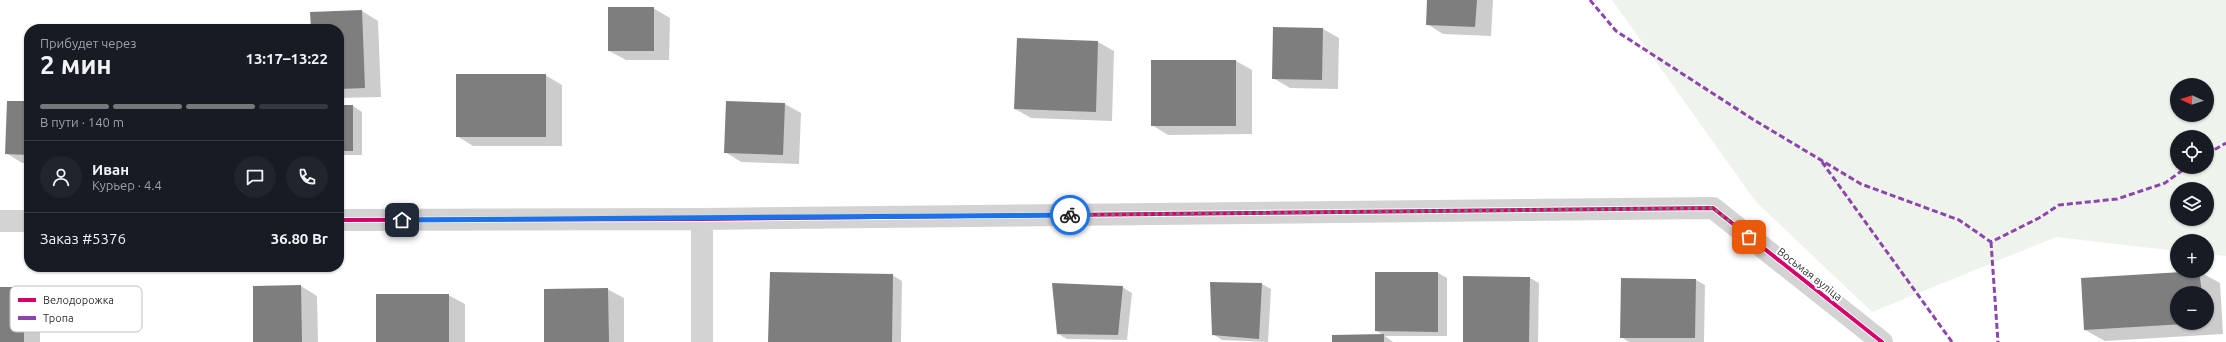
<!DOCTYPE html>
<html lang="ru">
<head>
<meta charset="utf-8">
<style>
  :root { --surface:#171b24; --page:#20242c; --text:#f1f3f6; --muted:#9ea1a6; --line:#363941; --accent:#777 }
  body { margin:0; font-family:Ubuntu,sans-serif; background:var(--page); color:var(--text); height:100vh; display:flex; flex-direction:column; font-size:15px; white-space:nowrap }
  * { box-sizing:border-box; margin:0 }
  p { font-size:13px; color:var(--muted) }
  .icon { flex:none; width:22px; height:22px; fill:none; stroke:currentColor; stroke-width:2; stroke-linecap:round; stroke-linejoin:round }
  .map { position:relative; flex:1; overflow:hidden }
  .details { position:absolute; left:24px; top:24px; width:320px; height:248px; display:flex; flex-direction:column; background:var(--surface); border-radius:16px; box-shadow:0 1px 3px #0004 }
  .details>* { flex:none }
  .needle { width:26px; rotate:273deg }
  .fabs { position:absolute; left:2170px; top:78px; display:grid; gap:8px }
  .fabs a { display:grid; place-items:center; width:44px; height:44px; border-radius:50%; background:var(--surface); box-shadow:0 1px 3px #0004; font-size:20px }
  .pin { position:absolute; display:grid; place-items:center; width:34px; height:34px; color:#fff; margin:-17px; border-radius:8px; box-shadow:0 2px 6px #0006 }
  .courier { position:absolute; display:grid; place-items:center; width:40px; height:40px; margin:-20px; border:3px solid #1a73e8; border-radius:50%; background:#fff; color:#222; box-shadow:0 1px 5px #0007 }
  .overview em { font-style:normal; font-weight:700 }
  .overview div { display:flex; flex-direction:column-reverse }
  .overview { display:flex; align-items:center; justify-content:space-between; height:68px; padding:0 16px }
  h1 { font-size:26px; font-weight:700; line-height:30px }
  .bar { display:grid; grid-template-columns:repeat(4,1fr); gap:6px 4px; align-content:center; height:48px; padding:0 16px }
  .bar i { height:5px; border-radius:3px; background:var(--line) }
  .bar .on { background:var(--accent) }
  .bar p { grid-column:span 4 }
  .line { display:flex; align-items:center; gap:10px; padding:0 16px; border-top:1px solid var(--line) }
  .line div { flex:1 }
  .round { display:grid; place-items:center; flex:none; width:42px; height:42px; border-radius:21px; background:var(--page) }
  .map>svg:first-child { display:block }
</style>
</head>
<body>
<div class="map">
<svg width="2226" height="342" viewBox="0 0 2226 342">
  <rect width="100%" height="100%" fill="#fff"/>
  <path fill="#eef4ec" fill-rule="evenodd" d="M 1612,0 L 2226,0 L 2226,256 L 2207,254 L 2207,241 L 2177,241 L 2177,251 L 2056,237 L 1872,312 L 1756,202 ZM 2177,85 L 2207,85 L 2207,115 L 2177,115 ZM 2177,137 L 2207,137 L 2207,167 L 2177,167 ZM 2177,189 L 2207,189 L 2207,219 L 2177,219 Z"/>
  <path fill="#0003" fill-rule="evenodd" d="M 1428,0 L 1493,0 L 1491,36 L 1443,34 L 1427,24 Z
    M 653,8 L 670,18 L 669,60 L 626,60 L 609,51 Z
    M 362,11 L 378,21 L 381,97 L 339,98 L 339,29 L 312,29 Z
    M 1323,29 L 1339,38 L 1338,89 L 1290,88 L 1273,78 Z
    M 1018,39 L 1098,42 L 1114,51 L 1112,121 L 1031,118 L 1015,109 Z
    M 1236,61 L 1252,70 L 1252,134 L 1168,135 L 1152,125 Z
    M 545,75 L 562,85 L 562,146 L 473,146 L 457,136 Z
    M 29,102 L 29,163 L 22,163 L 6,153 Z
    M 785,104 L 801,113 L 799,164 L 741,162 L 725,152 Z
    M 339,106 L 353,106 L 362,112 L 362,155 L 339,155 Z
    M 2200,272 L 2220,283 L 2223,334 L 2105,341 L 2085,330 L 2082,279 ZM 2177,293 L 2207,293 L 2207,323 L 2177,323 Z
    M 1376,273 L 1438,273 L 1447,278 L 1447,336 L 1385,336 L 1393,342 L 1333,342 L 1384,335 L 1376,331 Z
    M 892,275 L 902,281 L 901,342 L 769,342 Z
    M 1530,278 L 1539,283 L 1538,342 L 1464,342 Z
    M 1696,280 L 1705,285 L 1704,342 L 1629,342 L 1621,337 Z
    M 1262,284 L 1271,289 L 1268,342 L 1222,340 L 1213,334 Z
    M 301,286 L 317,296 L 318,342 L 254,342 Z
    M 1122,287 L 1132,293 L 1127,340 L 1067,339 L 1058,334 Z
    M 0,288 L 24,288 L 40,298 L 40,342 L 0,342 Z
    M 607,289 L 624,298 L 624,342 L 545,342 Z
    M 448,295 L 465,304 L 465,342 L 377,342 Z"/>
  <path fill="#7e7e7e" d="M 1427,0 L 1477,0 L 1475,27 L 1426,25 Z
    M 608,7 L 654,7 L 654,51 L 608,51 Z
    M 362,10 L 365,88 L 339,89 L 339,29 L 311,29 L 310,12 Z
    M 1273,27 L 1323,28 L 1322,80 L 1272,79 Z
    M 1017,38 L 1098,41 L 1096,112 L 1014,109 Z
    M 1151,60 L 1236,60 L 1236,126 L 1151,126 Z
    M 456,74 L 546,74 L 546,137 L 456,137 Z
    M 7,101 L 29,101 L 29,155 L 5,154 Z
    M 726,101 L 785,103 L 783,155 L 724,153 Z
    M 339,105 L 353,105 L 353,151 L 339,151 Z
    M 2199,271 L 2202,293 L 2177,293 L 2177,323 L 2184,324 L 2084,330 L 2081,278 Z
    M 770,272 L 893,274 L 892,342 L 768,342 Z
    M 1375,272 L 1438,272 L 1438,332 L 1375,331 Z
    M 1463,276 L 1530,277 L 1529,342 L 1463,342 Z
    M 1621,278 L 1696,279 L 1695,338 L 1620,338 Z
    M 1210,282 L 1262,283 L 1259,339 L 1212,335 Z
    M 1052,283 L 1123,286 L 1118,335 L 1057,334 Z
    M 301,285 L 302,342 L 253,342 L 253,286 Z
    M 0,287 L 24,287 L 24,342 L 0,342 Z
    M 608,288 L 609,342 L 544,342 L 544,289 Z
    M 376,294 L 449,294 L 449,342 L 376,342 Z
    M 1384,334 L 1384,342 L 1332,342 L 1332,335 Z"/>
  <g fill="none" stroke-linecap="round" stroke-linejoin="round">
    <path stroke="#d3d3d3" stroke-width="22" d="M 702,219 L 702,342
      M 339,220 L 702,219 L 1713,208 L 1882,342
      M 0,221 L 29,221"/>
    <path stroke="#8e44ad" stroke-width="3" stroke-dasharray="6 3" stroke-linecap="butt" d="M 1590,0 L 1616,31 L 1754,120 L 1861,184 L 1959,220 L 1991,242 L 2039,218 L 2059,205 L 2117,199 L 2165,183 L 2187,167
      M 2207,154 L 2226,143
      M 1822,162 L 1952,342
      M 1991,242 L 1998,342"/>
    <g stroke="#fff" stroke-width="6">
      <path id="cycleway" d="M 339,220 L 702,219 L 1713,208 L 1882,342"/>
    </g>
    <use href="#cycleway" stroke="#d6006c" stroke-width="4"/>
  </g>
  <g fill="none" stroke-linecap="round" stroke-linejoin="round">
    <path stroke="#777" stroke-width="4" stroke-dasharray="0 7.2" d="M 1070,215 L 1713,208 L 1749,237"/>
    <path stroke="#1a73e8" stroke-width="5" d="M 402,220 L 1070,215"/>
  </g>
  <g text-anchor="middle" stroke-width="4" stroke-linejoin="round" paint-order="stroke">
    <g font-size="11" fill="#2e2e2e" stroke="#fff">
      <text transform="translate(1810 274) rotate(38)" y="4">Восьмая вуліца</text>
    </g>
  </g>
  <rect x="10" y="286" width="132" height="46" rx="6" fill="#fff" stroke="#c0c0c0" stroke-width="1"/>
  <rect x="18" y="298" width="18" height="4" fill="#d6006c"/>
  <rect x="18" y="316" width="18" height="4" fill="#8e44ad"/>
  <g font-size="11" fill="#2e2e2e">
    <text x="43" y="304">Велодорожка</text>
    <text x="43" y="322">Тропа</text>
  </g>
</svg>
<div class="fabs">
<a><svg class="needle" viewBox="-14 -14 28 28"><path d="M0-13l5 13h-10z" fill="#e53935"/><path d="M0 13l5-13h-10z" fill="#9ea1a6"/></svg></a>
<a><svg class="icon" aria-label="locate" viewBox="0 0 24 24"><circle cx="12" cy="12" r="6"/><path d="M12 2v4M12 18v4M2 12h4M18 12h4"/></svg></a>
<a><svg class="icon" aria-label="layers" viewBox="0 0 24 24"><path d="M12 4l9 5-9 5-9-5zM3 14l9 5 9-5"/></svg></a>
<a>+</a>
<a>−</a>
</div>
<div class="pin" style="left:1749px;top:237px;background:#ea580c"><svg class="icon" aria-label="bag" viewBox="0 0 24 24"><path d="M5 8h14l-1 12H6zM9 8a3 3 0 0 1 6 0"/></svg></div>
<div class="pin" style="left:402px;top:220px;background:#1f2937"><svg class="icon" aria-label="home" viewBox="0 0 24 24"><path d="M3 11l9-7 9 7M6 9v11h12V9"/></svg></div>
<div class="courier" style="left:1070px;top:215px"><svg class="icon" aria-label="bike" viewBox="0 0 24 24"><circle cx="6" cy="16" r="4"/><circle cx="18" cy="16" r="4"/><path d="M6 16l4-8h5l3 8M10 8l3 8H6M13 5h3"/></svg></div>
<section class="details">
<div class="overview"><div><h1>2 мин</h1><p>Прибудет через</p></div><em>13:17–13:22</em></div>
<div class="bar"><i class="on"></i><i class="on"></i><i class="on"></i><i></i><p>В пути · 140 m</p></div>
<div class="line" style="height:72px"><a class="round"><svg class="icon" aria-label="person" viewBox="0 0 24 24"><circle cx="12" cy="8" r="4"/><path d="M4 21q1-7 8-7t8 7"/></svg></a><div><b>Иван</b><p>Курьер · 4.4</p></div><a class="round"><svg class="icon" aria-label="chat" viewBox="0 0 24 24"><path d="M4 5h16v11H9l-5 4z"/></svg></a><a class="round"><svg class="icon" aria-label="phone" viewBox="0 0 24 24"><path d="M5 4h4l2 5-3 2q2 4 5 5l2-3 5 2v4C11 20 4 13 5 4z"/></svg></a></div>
<div class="line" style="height:52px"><div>Заказ #5376</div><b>36.80 Br</b></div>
</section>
</div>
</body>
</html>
